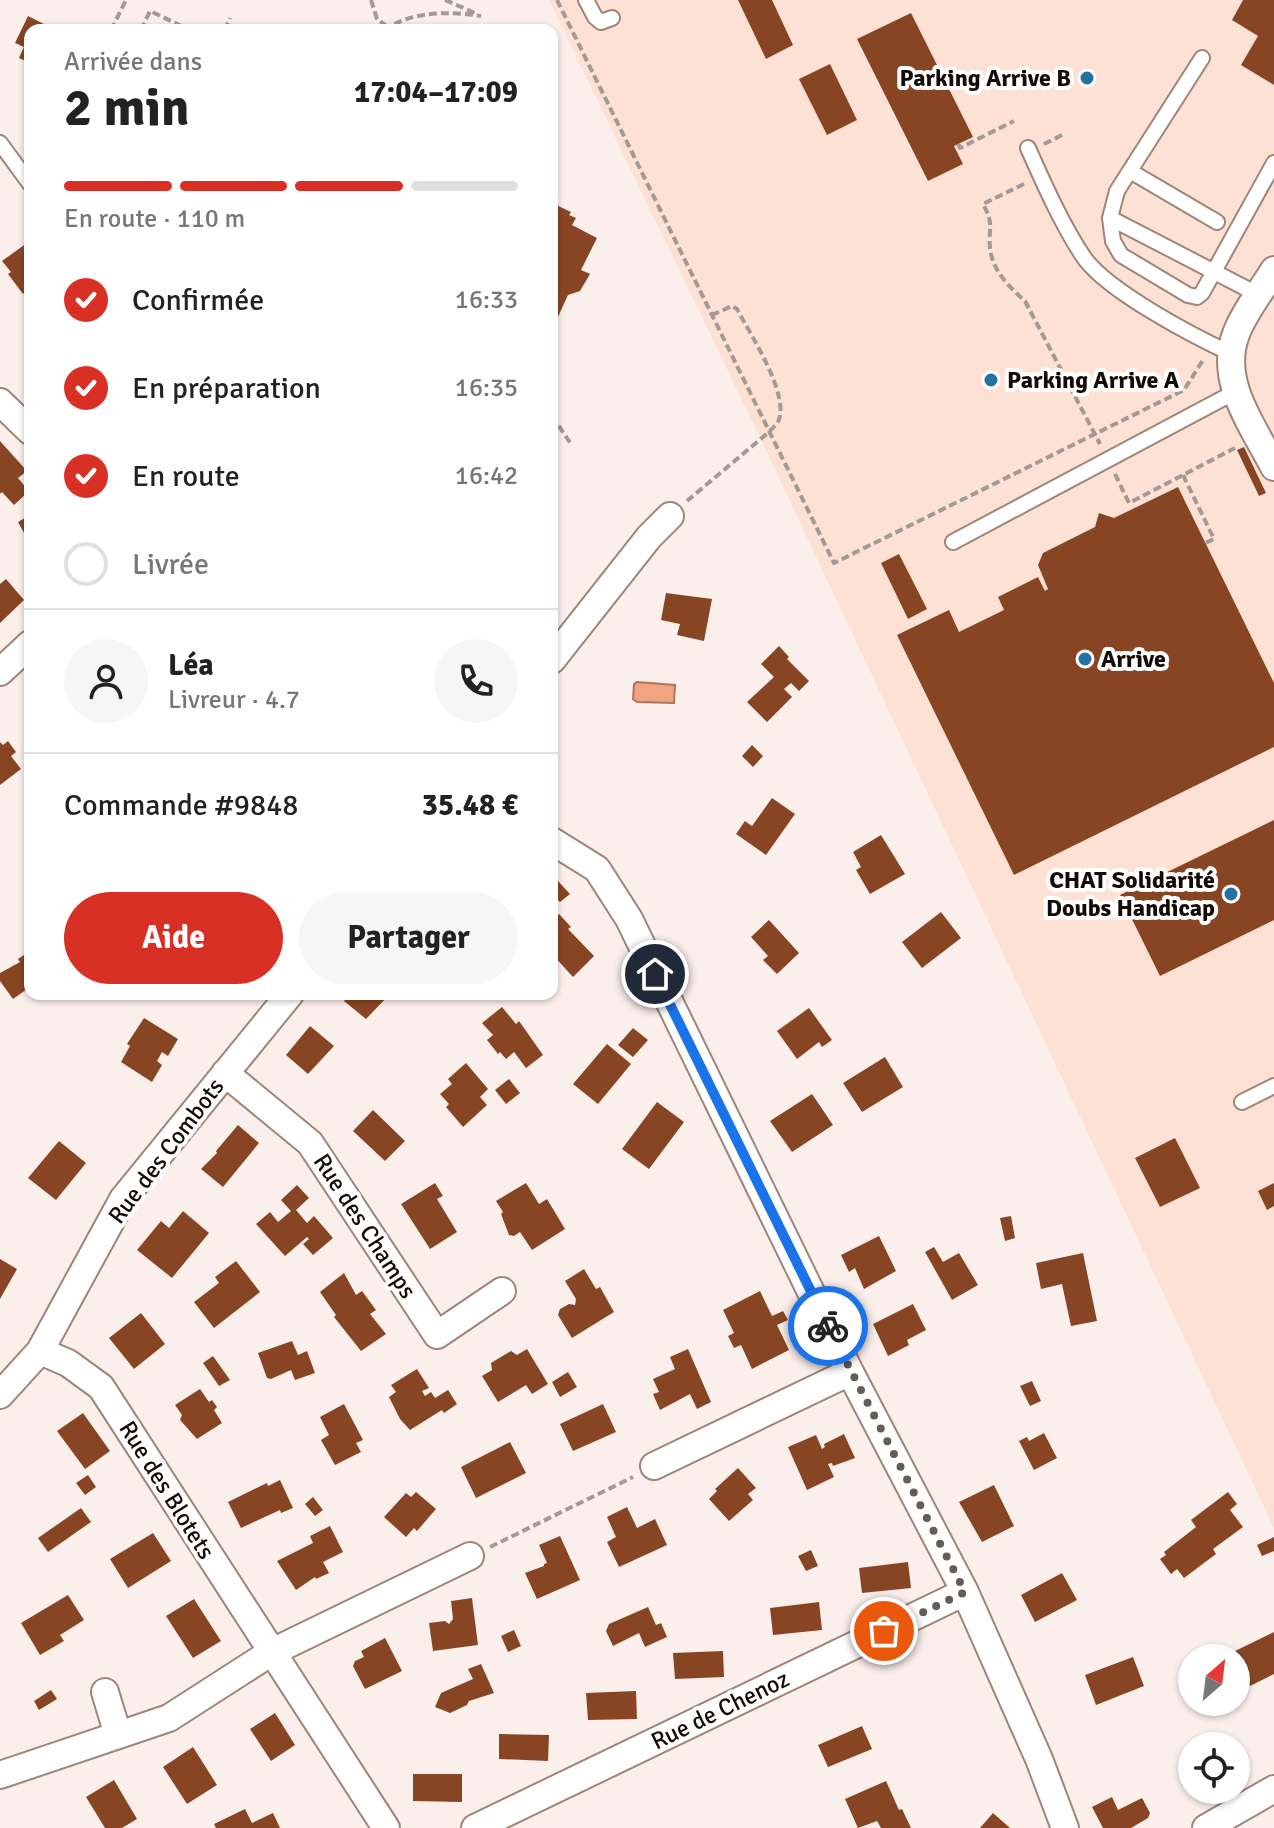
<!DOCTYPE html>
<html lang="fr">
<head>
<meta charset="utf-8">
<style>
  :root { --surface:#fff; --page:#f6f6f6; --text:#222; --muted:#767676; --line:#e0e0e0; --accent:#d93025 }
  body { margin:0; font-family:Signika,sans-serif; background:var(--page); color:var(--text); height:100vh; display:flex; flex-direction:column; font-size:30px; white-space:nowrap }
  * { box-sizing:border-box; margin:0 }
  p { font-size:26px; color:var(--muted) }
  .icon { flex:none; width:44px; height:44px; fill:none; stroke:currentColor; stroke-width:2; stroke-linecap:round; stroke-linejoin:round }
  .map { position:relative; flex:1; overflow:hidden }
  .drawer { position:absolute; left:24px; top:24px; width:534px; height:976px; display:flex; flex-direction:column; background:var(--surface); border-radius:16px; box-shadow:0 2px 6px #0004 }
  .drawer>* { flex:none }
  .needle { width:52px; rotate:28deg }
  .buttons { position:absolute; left:1178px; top:1644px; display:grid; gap:16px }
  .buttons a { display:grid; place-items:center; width:72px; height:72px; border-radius:50%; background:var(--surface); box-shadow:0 2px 6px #0004; font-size:40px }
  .pin { position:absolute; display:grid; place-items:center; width:68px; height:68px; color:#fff; margin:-34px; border:4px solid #fff; border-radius:50%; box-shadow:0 2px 8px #0007 }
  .courier { position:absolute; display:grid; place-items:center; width:80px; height:80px; margin:-40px; border:6px solid #1a73e8; border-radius:50%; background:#fff; color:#222; box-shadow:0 2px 10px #0007 }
  .overview em { font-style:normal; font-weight:700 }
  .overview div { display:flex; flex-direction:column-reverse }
  .overview { display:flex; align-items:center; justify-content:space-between; height:136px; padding:0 40px }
  h1 { font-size:52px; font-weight:700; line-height:60px }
  .bar { display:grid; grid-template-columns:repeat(4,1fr); gap:12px 8px; align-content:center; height:96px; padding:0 40px }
  .bar i { height:10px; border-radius:6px; background:var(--line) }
  .bar .active { background:var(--accent) }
  .bar p { grid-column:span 4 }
  .line { display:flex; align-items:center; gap:20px; padding:0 40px; border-top:2px solid var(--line) }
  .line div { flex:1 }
  .round { display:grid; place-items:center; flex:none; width:84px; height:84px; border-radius:42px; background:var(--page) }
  ol { padding:0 40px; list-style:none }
  li { display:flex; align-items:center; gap:24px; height:88px }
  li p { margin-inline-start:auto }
  li .icon { padding:8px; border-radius:50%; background:var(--accent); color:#fff; stroke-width:4 }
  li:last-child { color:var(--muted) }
  li i { width:44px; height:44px; border:4px solid var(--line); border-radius:50% }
  .button { display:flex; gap:16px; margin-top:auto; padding:16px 40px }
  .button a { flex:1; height:92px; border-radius:48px; background:var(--accent); color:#fff; font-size:32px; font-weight:700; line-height:92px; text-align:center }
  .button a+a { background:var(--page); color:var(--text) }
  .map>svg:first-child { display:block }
</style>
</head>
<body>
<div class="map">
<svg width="1274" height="1828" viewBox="0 0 1274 1828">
  <rect width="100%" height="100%" fill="#fbefeb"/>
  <path fill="#fee1d5" d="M 549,0 L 1274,0 L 1274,1528 L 753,423 Z"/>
  <path fill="#f0a481" stroke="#ae765c" stroke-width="2" d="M 637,682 L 675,685 L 674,703 L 637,702 L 633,699 L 634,684 Z"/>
  <path fill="#884524" d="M 738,0 L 772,0 L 793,45 L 766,59 Z
    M 1243,0 L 1274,0 L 1274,85 L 1241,65 L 1258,36 L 1232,20 Z
    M 911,13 L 973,137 L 954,146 L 963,164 L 928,181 L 857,39 Z
    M 28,16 L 56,30 L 30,30 L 30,63 L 19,58 L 24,47 L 15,43 Z
    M 830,64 L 857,120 L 827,135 L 799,79 Z
    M 552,203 L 571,212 L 569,215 L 576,218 L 572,225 L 597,238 L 581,270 L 590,274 L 580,291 L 568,295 L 552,330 Z
    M 27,243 L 30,246 L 30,298 L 25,292 L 23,294 L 8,274 L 11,272 L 2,261 Z
    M 0,441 L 27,471 L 18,478 L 29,491 L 14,505 L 2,492 L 0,494 Z
    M 1244,447 L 1266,493 L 1259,496 L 1237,450 Z
    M 1178,487 L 1274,683 L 1274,747 L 1014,875 L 897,635 L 949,610 L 959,632 L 1004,610 L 998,597 L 1038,577 L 1045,591 L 1048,589 L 1038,565 L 1043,553 L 1095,527 L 1099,513 L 1114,518 Z
    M 30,515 L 30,553 L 25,544 L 29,542 L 18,522 Z
    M 899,554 L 927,609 L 908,619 L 881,563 Z
    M 6,579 L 24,600 L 0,623 L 0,584 Z
    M 666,593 L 712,599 L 704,641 L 677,635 L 680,624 L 661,620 Z
    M 779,646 L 789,657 L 787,659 L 809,681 L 799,691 L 791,683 L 784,689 L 792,697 L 767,722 L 747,702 L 774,677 L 761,664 Z
    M 8,741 L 16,752 L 11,756 L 21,769 L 0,785 L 0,742 L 3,745 Z
    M 752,745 L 763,756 L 753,767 L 742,756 Z
    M 772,798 L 795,814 L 766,855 L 736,834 L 745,821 L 752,826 Z
    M 1274,820 L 1274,920 L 1160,976 L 1120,895 Z
    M 881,835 L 905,874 L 870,894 L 856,870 L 861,867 L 853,852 Z
    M 558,881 L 570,894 L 560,902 L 552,894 L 552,886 Z
    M 941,912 L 961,938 L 922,968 L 902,942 Z
    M 559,914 L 571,927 L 568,929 L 594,956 L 573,977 L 552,954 L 552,921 Z
    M 769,920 L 799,953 L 777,974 L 763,960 L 768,956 L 751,937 Z
    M 30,951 L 30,987 L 13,999 L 0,981 L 0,973 L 20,962 L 18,959 Z
    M 349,994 L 390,994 L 366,1019 L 344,1001 Z
    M 502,1007 L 516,1024 L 519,1021 L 543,1055 L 526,1068 L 514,1052 L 506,1059 L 500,1052 L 498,1054 L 487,1040 L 493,1035 L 482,1023 Z
    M 809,1008 L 832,1040 L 822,1047 L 819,1042 L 797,1059 L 777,1031 Z
    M 144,1018 L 178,1039 L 168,1056 L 162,1052 L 157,1061 L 162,1065 L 152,1082 L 121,1062 L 130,1046 L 127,1044 Z
    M 310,1026 L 334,1046 L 308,1074 L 286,1055 Z
    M 633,1028 L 648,1040 L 633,1057 L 618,1045 Z
    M 607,1044 L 631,1064 L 598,1104 L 573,1084 Z
    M 885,1057 L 903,1087 L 862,1112 L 843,1083 Z
    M 466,1063 L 488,1089 L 480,1097 L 487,1105 L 463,1127 L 446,1107 L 449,1104 L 440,1094 L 452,1084 L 448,1079 Z
    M 509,1079 L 520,1093 L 506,1104 L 495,1090 Z
    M 812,1094 L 833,1125 L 792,1152 L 770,1121 Z
    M 657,1102 L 684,1122 L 649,1169 L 622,1149 Z
    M 373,1110 L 405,1141 L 385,1161 L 353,1131 Z
    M 238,1125 L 259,1143 L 223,1187 L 201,1169 L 217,1153 L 216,1151 Z
    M 1175,1138 L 1200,1188 L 1160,1207 L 1135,1158 Z
    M 59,1141 L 86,1163 L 56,1200 L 28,1178 Z
    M 435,1183 L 443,1196 L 437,1199 L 457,1232 L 430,1249 L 401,1204 Z
    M 526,1183 L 539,1204 L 547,1199 L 565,1229 L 532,1250 L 520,1232 L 514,1236 L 509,1235 L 501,1214 L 503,1212 L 496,1201 Z
    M 1274,1183 L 1274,1206 L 1267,1210 L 1258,1191 Z
    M 297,1185 L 309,1198 L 296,1210 L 307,1223 L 314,1216 L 333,1238 L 313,1255 L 303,1244 L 309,1239 L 307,1237 L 285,1256 L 256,1224 L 270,1212 L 278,1222 L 291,1211 L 281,1200 Z
    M 183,1211 L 209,1233 L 172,1278 L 137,1250 L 161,1221 L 169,1228 Z
    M 1011,1216 L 1015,1238 L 1005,1241 L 1000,1218 Z
    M 879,1236 L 896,1271 L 864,1289 L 855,1268 L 849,1272 L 841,1255 Z
    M 934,1247 L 943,1262 L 959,1253 L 978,1285 L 952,1300 L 925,1252 Z
    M 1083,1253 L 1097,1321 L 1071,1326 L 1062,1284 L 1041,1289 L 1036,1263 Z
    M 0,1259 L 17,1269 L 0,1299 Z
    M 236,1261 L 260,1292 L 214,1328 L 194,1302 L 219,1283 L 215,1277 Z
    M 584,1269 L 596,1289 L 600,1287 L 614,1312 L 572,1338 L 558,1315 L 560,1309 L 569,1304 L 575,1305 L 576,1299 L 565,1281 Z
    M 344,1273 L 356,1295 L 362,1291 L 376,1310 L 370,1314 L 386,1334 L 361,1351 L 334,1317 L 336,1315 L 320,1292 Z
    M 760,1291 L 772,1316 L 783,1311 L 788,1320 L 777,1325 L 789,1350 L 752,1369 L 741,1345 L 734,1348 L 728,1336 L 734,1333 L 723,1310 Z
    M 913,1304 L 926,1330 L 907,1340 L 909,1345 L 888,1356 L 873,1324 Z
    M 141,1313 L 165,1344 L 134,1369 L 109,1338 Z
    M 292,1341 L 298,1355 L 307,1351 L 315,1373 L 295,1380 L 291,1370 L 271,1379 L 267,1378 L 258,1353 Z
    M 527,1349 L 548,1384 L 532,1394 L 526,1385 L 498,1402 L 482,1376 L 492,1370 L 491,1363 L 511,1351 L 517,1355 Z
    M 688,1349 L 711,1402 L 697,1409 L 690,1394 L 660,1410 L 653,1394 L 659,1392 L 653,1379 L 675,1369 L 670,1357 Z
    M 213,1356 L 230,1380 L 219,1386 L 203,1363 Z
    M 417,1369 L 429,1388 L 422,1391 L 425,1396 L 431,1392 L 435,1398 L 448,1390 L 457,1404 L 444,1413 L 442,1410 L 410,1430 L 400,1419 L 389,1397 L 396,1392 L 391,1385 Z
    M 568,1372 L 577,1387 L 560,1397 L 552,1382 Z
    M 1032,1381 L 1041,1401 L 1030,1406 L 1020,1386 Z
    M 200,1389 L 209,1402 L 212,1400 L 217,1407 L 214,1410 L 222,1423 L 197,1439 L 180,1420 L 182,1415 L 175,1405 Z
    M 344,1404 L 363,1440 L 356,1443 L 361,1452 L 335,1465 L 321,1440 L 329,1435 L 320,1417 Z
    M 603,1404 L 616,1432 L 573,1451 L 560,1424 Z
    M 83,1413 L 110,1451 L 85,1469 L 57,1431 Z
    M 1044,1433 L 1057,1458 L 1034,1470 L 1019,1441 L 1027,1437 L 1029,1441 Z
    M 844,1434 L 855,1458 L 833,1466 L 832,1463 L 828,1464 L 834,1477 L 807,1490 L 788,1447 L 816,1435 L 822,1449 L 825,1447 L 824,1444 Z
    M 510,1442 L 526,1473 L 476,1498 L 461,1467 Z
    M 738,1468 L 756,1488 L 748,1494 L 753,1500 L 729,1521 L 709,1499 L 717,1491 L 715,1489 Z
    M 88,1475 L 96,1487 L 85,1495 L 76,1483 Z
    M 280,1480 L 293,1508 L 281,1513 L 280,1510 L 241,1528 L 228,1502 L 267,1483 L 268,1486 Z
    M 994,1485 L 1014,1526 L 982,1542 L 959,1502 Z
    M 416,1492 L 436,1509 L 417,1531 L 414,1528 L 406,1537 L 384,1517 L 406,1493 L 411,1497 Z
    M 1228,1492 L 1237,1504 L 1230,1510 L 1243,1527 L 1213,1549 L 1216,1554 L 1184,1578 L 1177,1569 L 1171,1574 L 1160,1559 L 1166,1555 L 1164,1552 L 1196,1527 L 1191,1520 Z
    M 313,1497 L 323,1510 L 315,1516 L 305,1504 Z
    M 627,1507 L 637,1528 L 655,1519 L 667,1545 L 619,1567 L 607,1542 L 616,1537 L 607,1517 Z
    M 81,1508 L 91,1522 L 48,1552 L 38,1538 Z
    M 330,1526 L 343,1552 L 323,1562 L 329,1573 L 316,1579 L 315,1577 L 296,1590 L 277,1561 L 313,1543 L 310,1536 Z
    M 153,1533 L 171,1561 L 128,1588 L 110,1559 Z
    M 560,1536 L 580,1580 L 537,1599 L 525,1573 L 544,1566 L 544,1564 L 547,1563 L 539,1545 Z
    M 1274,1537 L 1274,1551 L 1262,1556 L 1257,1545 Z
    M 811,1550 L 818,1566 L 806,1571 L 798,1556 Z
    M 908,1562 L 911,1588 L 862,1593 L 859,1568 Z
    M 1062,1573 L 1077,1600 L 1035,1622 L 1021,1595 Z
    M 68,1595 L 84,1620 L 60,1635 L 64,1641 L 40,1655 L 21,1623 Z
    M 472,1598 L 478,1645 L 433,1651 L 429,1623 L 445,1621 L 449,1624 L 453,1619 L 451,1601 Z
    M 194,1599 L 221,1641 L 193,1658 L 166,1616 Z
    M 819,1602 L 822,1630 L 773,1635 L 770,1608 Z
    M 648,1607 L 656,1625 L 661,1623 L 667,1637 L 645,1647 L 639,1633 L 613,1646 L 606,1631 L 609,1624 Z
    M 514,1630 L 521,1646 L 508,1652 L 501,1636 Z
    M 1274,1632 L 1274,1674 L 1250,1686 L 1233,1652 Z
    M 385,1638 L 402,1671 L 365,1689 L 353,1666 L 355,1661 L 364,1657 L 361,1651 Z
    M 723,1651 L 724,1677 L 675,1679 L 673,1653 Z
    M 1133,1657 L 1144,1686 L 1096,1705 L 1085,1675 Z
    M 481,1664 L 494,1693 L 469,1701 L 467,1705 L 450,1713 L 435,1707 L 441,1693 L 473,1679 L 468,1669 Z
    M 51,1690 L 57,1699 L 39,1710 L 34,1701 Z
    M 636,1691 L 637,1719 L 588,1720 L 586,1693 Z
    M 275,1713 L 295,1745 L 271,1761 L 250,1729 Z
    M 862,1726 L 872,1749 L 828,1767 L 818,1745 Z
    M 499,1734 L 549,1735 L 548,1761 L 499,1759 Z
    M 193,1747 L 217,1785 L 187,1804 L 163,1767 Z
    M 413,1774 L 462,1774 L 462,1802 L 413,1801 Z
    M 114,1780 L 137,1819 L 122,1828 L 105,1828 L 86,1797 Z
    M 886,1781 L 899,1810 L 902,1809 L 911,1828 L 881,1828 L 877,1821 L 858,1828 L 845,1799 Z
    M 1112,1797 L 1118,1810 L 1142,1798 L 1150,1813 L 1148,1818 L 1131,1828 L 1103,1828 L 1092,1807 Z
    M 245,1809 L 252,1823 L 273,1813 L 280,1828 L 216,1828 L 214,1824 Z
    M 993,1813 L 1010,1828 L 980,1828 Z"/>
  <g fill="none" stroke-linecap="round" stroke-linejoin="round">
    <g stroke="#9e857a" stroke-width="18">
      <path id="lane" d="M 586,0 L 595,17 L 601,22 L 612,18
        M 1202,58 L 1117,191 L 1110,218 L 1113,241 L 1121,255 L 1188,295 L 1197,297 L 1202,293 L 1274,163
        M 0,143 L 30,184
        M 1028,148 C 1044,184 1063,227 1085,259 C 1110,292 1191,335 1230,353
        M 1130,171 L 1217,222
        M 1110,218 L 1259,295
        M 953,542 L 1235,392
        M 1242,1102 L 1274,1086"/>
    </g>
    <g stroke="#9e857a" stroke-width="30">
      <path id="street" d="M 1274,270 C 1262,290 1244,312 1236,334 C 1218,381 1253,426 1274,467
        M 0,402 L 30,431
        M 552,660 L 649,537 L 670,516
        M 0,672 L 30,644
        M 552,841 L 597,869 L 629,919 L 850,1372 L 965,1592 L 1039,1759 L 1065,1828
        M 225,1073 L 310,1143 L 437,1335 L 502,1291
        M 40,1351 L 68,1363 L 101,1387 L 386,1828
        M 0,1395 L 40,1351 L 123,1199 L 290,994
        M 654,1466 L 850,1372
        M 105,1692 L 118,1735
        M 0,1775 L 169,1718 L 270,1653 L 470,1556
        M 475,1828 L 965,1592
        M 1206,1828 L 1274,1789"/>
    </g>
    <path stroke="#a39995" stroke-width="4" stroke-dasharray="8 4" stroke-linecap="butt" d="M 371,0 L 377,19 L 392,30
      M 445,0 L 475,13
      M 557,0 L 834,563 L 1184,390 L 1203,360
      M 111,30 L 126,0
      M 141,30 L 150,11 L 190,30
      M 225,30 L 230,18
      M 384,30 C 412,11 449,11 481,16
      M 958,144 L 960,148 L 1014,121
      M 1044,144 L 1064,134
      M 1024,184 L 983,204 C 995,226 988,227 990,248 C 992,270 1009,287 1025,301 L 1100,444
      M 552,416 L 571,444
      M 1115,474 L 1129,503 L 1235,448
      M 1183,475 L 1214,539 L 1205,543
      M 687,501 L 769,432 C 772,428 776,426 778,422 C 791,396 750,334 737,309 L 732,306 L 712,315
      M 490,1547 L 633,1477"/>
    <use href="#lane" stroke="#fff" stroke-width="14"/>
    <use href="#street" stroke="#fff" stroke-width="26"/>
  </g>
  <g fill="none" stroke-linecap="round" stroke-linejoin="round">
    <path stroke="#655b57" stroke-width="8" stroke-dasharray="0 14.4" d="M 828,1326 L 965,1592 L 884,1631"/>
    <path stroke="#1a73e8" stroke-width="10" d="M 655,974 L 828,1326"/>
  </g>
  <g fill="#2571a4" stroke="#fff" stroke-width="3">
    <circle cx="1087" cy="78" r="8"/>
    <circle cx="991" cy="380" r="8"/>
    <circle cx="1085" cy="659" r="8"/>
    <circle cx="1231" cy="894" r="8"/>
  </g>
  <g text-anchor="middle" stroke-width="8" stroke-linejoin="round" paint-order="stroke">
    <g font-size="24" font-weight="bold" fill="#140b07" stroke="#fff" text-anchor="end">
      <text x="1071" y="86">Parking Arrive B</text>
      <text x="1007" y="388" text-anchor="start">Parking Arrive A</text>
      <text x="1101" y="667" text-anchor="start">Arrive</text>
      <text x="1215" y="888">CHAT Solidarité<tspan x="1215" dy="28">Doubs Handicap</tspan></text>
    </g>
    <g font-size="24" fill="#140b07" stroke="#fff">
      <text transform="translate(166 1151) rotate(-53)" y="8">Rue des Combots</text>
      <text transform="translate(365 1226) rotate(57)" y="8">Rue des Champs</text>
      <text transform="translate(167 1490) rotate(58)" y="8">Rue des Blotets</text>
      <text transform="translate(720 1710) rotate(-26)" y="8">Rue de Chenoz</text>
    </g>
  </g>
</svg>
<div class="buttons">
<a><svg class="needle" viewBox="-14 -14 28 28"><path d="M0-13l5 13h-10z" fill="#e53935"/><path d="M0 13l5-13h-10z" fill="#767676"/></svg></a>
<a><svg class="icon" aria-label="locate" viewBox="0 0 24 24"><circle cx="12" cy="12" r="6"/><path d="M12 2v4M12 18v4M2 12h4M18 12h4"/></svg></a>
</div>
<div class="pin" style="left:884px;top:1631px;background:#ea580c"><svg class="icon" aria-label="bag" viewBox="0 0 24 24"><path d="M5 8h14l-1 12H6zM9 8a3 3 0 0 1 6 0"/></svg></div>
<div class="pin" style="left:655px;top:974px;background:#1f2937"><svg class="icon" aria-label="home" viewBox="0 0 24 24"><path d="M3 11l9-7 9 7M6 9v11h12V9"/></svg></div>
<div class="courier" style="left:828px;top:1326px"><svg class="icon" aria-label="bike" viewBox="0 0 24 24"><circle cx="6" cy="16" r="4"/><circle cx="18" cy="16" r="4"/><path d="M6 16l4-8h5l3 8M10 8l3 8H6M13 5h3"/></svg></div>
<section class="drawer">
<div class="overview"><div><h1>2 min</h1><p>Arrivée dans</p></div><em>17:04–17:09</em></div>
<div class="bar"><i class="active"></i><i class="active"></i><i class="active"></i><i></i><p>En route · 110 m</p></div>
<ol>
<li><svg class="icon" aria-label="check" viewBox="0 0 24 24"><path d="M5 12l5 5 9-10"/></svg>Confirmée<p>16:33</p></li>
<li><svg class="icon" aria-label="check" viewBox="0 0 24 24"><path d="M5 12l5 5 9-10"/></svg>En préparation<p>16:35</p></li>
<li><svg class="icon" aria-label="check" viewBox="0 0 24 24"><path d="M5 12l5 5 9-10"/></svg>En route<p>16:42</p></li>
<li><i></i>Livrée</li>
</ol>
<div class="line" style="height:144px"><a class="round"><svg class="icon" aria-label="person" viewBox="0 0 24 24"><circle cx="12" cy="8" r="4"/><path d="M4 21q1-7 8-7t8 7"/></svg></a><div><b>Léa</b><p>Livreur · 4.7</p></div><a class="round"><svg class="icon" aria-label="phone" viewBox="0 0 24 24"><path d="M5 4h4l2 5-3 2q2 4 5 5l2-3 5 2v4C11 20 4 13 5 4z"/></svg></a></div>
<div class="line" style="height:104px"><div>Commande #9848</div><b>35.48 €</b></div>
<div class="button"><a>Aide</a><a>Partager</a></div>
</section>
</div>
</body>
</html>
